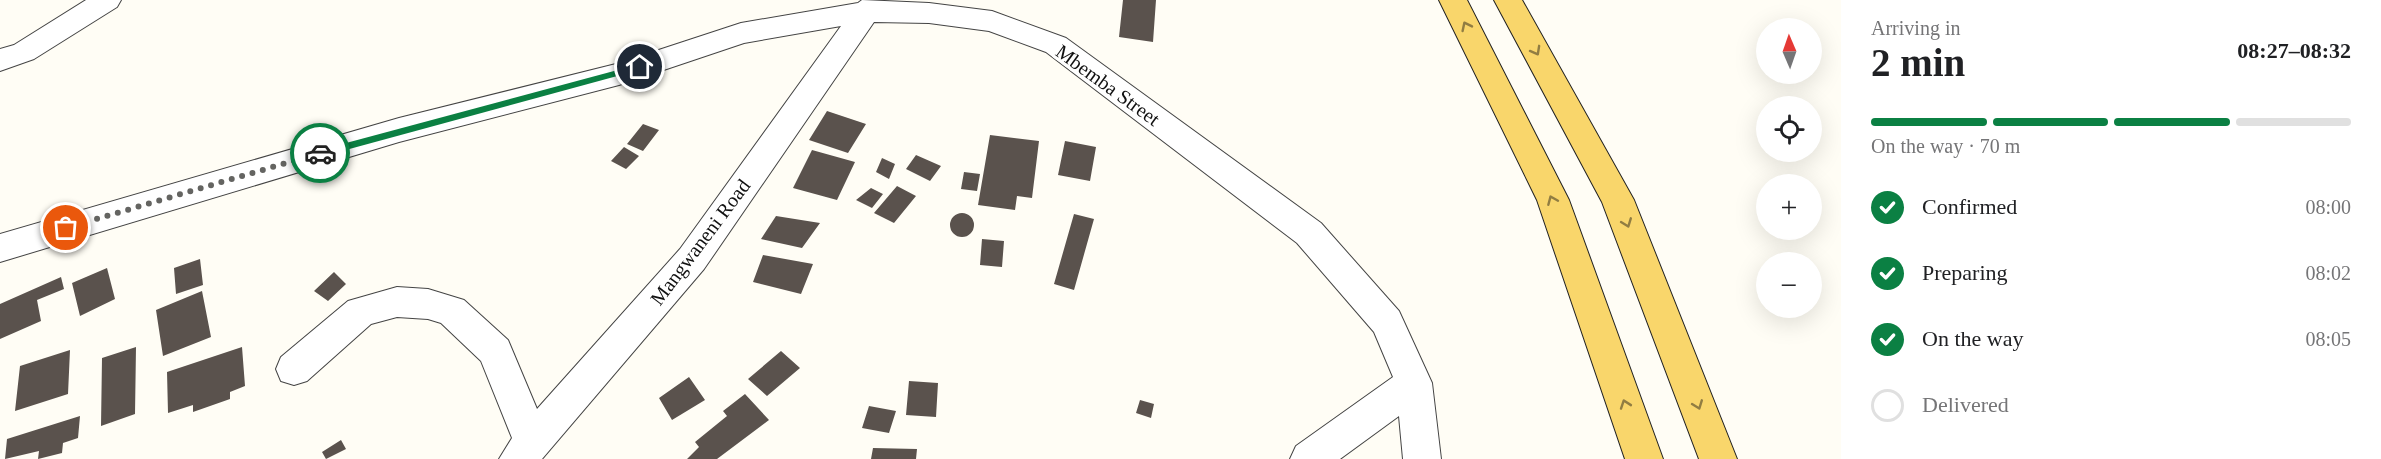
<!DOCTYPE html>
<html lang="en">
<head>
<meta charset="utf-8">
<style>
  :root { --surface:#fff; --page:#f2f2f2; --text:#202124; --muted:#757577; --line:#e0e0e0; --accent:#0b8043 }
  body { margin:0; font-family:"Times New Roman",serif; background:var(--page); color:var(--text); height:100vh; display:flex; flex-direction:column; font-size:22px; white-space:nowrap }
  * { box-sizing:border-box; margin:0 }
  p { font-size:20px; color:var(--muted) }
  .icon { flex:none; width:33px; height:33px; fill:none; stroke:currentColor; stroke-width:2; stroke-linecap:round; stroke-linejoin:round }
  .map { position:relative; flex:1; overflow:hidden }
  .side { display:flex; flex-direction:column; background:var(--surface); width:540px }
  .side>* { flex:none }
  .needle { width:39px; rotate:358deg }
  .tools { position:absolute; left:1756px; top:18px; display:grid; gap:12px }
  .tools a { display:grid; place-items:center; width:66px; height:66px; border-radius:50%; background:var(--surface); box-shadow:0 6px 24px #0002; font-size:30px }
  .pin { position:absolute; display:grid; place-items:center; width:51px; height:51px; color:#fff; margin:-26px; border:3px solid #fff; border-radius:50%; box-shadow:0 2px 6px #0007 }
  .courier { position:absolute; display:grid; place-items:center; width:60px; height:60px; margin:-30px; border:4px solid #0b8043; border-radius:50%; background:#fff; color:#222; box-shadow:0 2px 8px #0007 }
  .headline em { font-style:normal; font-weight:800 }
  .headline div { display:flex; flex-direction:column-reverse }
  .headline { display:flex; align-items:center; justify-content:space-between; height:102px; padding:0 30px }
  h1 { font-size:39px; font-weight:800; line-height:45px }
  .bar { display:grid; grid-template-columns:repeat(4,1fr); gap:9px 6px; align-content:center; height:72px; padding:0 30px }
  .bar i { height:8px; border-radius:4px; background:var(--line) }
  .bar .current { background:var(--accent) }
  .bar p { grid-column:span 4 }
  ol { padding:0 30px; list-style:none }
  li { display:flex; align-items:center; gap:18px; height:66px }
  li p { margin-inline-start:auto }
  li .icon { padding:6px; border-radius:50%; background:var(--accent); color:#fff; stroke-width:4 }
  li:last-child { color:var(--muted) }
  li i { width:33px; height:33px; border:3px solid var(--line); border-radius:50% }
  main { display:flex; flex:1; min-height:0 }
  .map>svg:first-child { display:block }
</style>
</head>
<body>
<main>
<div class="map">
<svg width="1841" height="459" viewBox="0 0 1841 459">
  <rect width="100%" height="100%" fill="#fffdf5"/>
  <path fill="#5a524d" d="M 1123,0 L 1156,0 L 1153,42 L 1119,37 Z
    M 827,111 L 866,124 L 848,153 L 809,140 Z
    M 643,124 L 659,130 L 643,151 L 627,144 Z
    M 990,135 L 1039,141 L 1032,198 L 1017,196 L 1015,210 L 978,205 Z
    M 1065,141 L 1096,147 L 1090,181 L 1058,175 Z
    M 624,147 L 639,156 L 626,169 L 611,161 Z
    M 812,150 L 855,162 L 837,200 L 793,188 Z
    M 916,155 L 941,166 L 930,181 L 906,169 Z
    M 882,158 L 895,164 L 889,179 L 876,172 Z
    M 964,172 L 980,174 L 977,191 L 961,189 Z
    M 897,186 L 916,196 L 894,223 L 874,213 Z
    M 871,188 L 883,194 L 872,208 L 856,200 Z
    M950 225a12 12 0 1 1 24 0a12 12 0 1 1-24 0Z
    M 1074,214 L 1094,219 L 1074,290 L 1054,284 Z
    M 776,216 L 820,223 L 802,248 L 761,239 Z
    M 982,239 L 1004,241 L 1002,267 L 980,265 Z
    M 763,255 L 813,264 L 801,294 L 753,282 Z
    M 200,259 L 203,285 L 176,294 L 174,268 Z
    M 107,268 L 115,299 L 80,316 L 72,283 Z
    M 334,272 L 346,284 L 328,301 L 314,291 Z
    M 61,277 L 64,289 L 37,300 L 41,321 L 0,339 L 0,304 Z
    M 202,291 L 211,337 L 163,356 L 156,310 Z
    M 136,347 L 135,414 L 101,426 L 102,358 Z
    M 242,347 L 245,386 L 230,392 L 230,399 L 193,412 L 193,405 L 168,413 L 167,372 Z
    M 70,350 L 68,394 L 15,411 L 20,366 Z
    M 781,351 L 800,368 L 767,396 L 748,379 Z
    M 689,377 L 705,400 L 672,420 L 659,398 Z
    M 909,381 L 938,383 L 936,417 L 906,415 Z
    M 745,394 L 769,420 L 717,459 L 687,459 L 699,447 L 695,442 L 727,416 L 723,411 Z
    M 1140,400 L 1154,404 L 1151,418 L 1136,413 Z
    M 869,406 L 896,411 L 889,433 L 862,428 Z
    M 80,416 L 78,438 L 63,443 L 62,453 L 38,459 L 39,451 L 5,459 L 7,439 Z
    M 341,440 L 346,449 L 326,459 L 322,452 Z
    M 873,448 L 917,449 L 916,459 L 871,459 Z"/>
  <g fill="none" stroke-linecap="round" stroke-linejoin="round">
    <g stroke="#444" stroke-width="2">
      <path id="minor" d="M 86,0 L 121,0 L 117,7 L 34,59 L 0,71 L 0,49 L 14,45 Z
        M 862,0 L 929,3 L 992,11 L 1066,38 L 1321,223 L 1399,311 L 1432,383 L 1441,459 L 1403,459 L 1399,416 L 1340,459 L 1290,459 L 1296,446 L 1393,377 L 1374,332 L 1297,243 L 1046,52 L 989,31 L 929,23 L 874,22 L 704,269 L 542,459 L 499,459 L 512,438 L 481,361 L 441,323 L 428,319 L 397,317 L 371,324 L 307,381 L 294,385 L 281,381 L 276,369 L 281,357 L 348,301 L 397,287 L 428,289 L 464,300 L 508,340 L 537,409 L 680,249 L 841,26 L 744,43 L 619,85 L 399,142 L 0,262 L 0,234 L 399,118 L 616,64 L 741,23 L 858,3 Z"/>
    </g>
    <g stroke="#222" stroke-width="2">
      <path id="major" d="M 1439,0 L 1467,0 L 1569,200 L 1663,459 L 1625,459 L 1537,200 Z
        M 1494,0 L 1522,0 L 1634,200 L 1737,459 L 1699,459 L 1602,202 Z"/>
    </g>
    <use href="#minor" fill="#fff" fill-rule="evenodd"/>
    <use href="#major" fill="#f9d66b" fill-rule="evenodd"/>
  </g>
  <defs><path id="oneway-chevron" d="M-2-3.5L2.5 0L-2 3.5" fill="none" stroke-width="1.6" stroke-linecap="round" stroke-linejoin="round" transform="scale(1.5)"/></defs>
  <g stroke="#917d42">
    <use href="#oneway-chevron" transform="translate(1466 26) rotate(-116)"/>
    <use href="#oneway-chevron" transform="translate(1536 51) rotate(61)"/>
    <use href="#oneway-chevron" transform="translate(1552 200) rotate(-113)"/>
    <use href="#oneway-chevron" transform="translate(1627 223) rotate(69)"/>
    <use href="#oneway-chevron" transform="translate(1625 404) rotate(-109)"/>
    <use href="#oneway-chevron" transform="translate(1698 405) rotate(69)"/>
  </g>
  <path fill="#0b8043" d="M 640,64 L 643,65 L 643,69 L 320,157 L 315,153 L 320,150 Z"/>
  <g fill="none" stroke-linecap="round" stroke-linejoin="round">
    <path stroke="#646461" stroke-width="6" stroke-dasharray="0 10.8" d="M 66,228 L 320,153"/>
  </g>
  <g text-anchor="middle" stroke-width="6" stroke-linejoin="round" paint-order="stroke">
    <g font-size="20" fill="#111" stroke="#fff">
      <text transform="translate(1108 85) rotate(36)" y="7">Mbemba Street</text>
      <text transform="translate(700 242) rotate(-53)" y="7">Mangwaneni Road</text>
    </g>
  </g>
</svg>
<div class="tools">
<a><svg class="needle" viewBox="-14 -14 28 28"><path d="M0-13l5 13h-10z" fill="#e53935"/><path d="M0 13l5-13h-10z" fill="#757577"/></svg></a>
<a><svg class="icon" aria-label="locate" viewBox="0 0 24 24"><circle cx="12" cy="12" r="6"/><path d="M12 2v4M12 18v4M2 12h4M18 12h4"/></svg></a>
<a>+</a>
<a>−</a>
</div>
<div class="pin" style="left:66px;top:228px;background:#ea580c"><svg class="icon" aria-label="bag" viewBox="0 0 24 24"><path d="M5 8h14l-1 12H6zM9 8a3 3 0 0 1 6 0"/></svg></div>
<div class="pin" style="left:640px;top:67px;background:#1f2937"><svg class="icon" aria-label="home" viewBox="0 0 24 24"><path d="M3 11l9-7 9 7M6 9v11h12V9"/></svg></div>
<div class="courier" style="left:320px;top:153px"><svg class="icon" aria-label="car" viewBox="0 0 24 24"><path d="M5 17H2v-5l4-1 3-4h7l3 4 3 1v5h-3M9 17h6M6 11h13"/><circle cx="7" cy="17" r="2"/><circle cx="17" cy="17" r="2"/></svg></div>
</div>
<section class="side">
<div class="headline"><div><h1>2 min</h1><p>Arriving in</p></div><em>08:27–08:32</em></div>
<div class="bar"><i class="current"></i><i class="current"></i><i class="current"></i><i></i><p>On the way · 70 m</p></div>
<ol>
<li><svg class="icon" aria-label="check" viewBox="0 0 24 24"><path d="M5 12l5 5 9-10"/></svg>Confirmed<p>08:00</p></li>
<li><svg class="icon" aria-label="check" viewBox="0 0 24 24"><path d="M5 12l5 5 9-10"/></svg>Preparing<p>08:02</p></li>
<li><svg class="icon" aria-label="check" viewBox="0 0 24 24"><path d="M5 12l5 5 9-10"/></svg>On the way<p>08:05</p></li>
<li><i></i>Delivered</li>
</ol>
</section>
</main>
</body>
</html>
